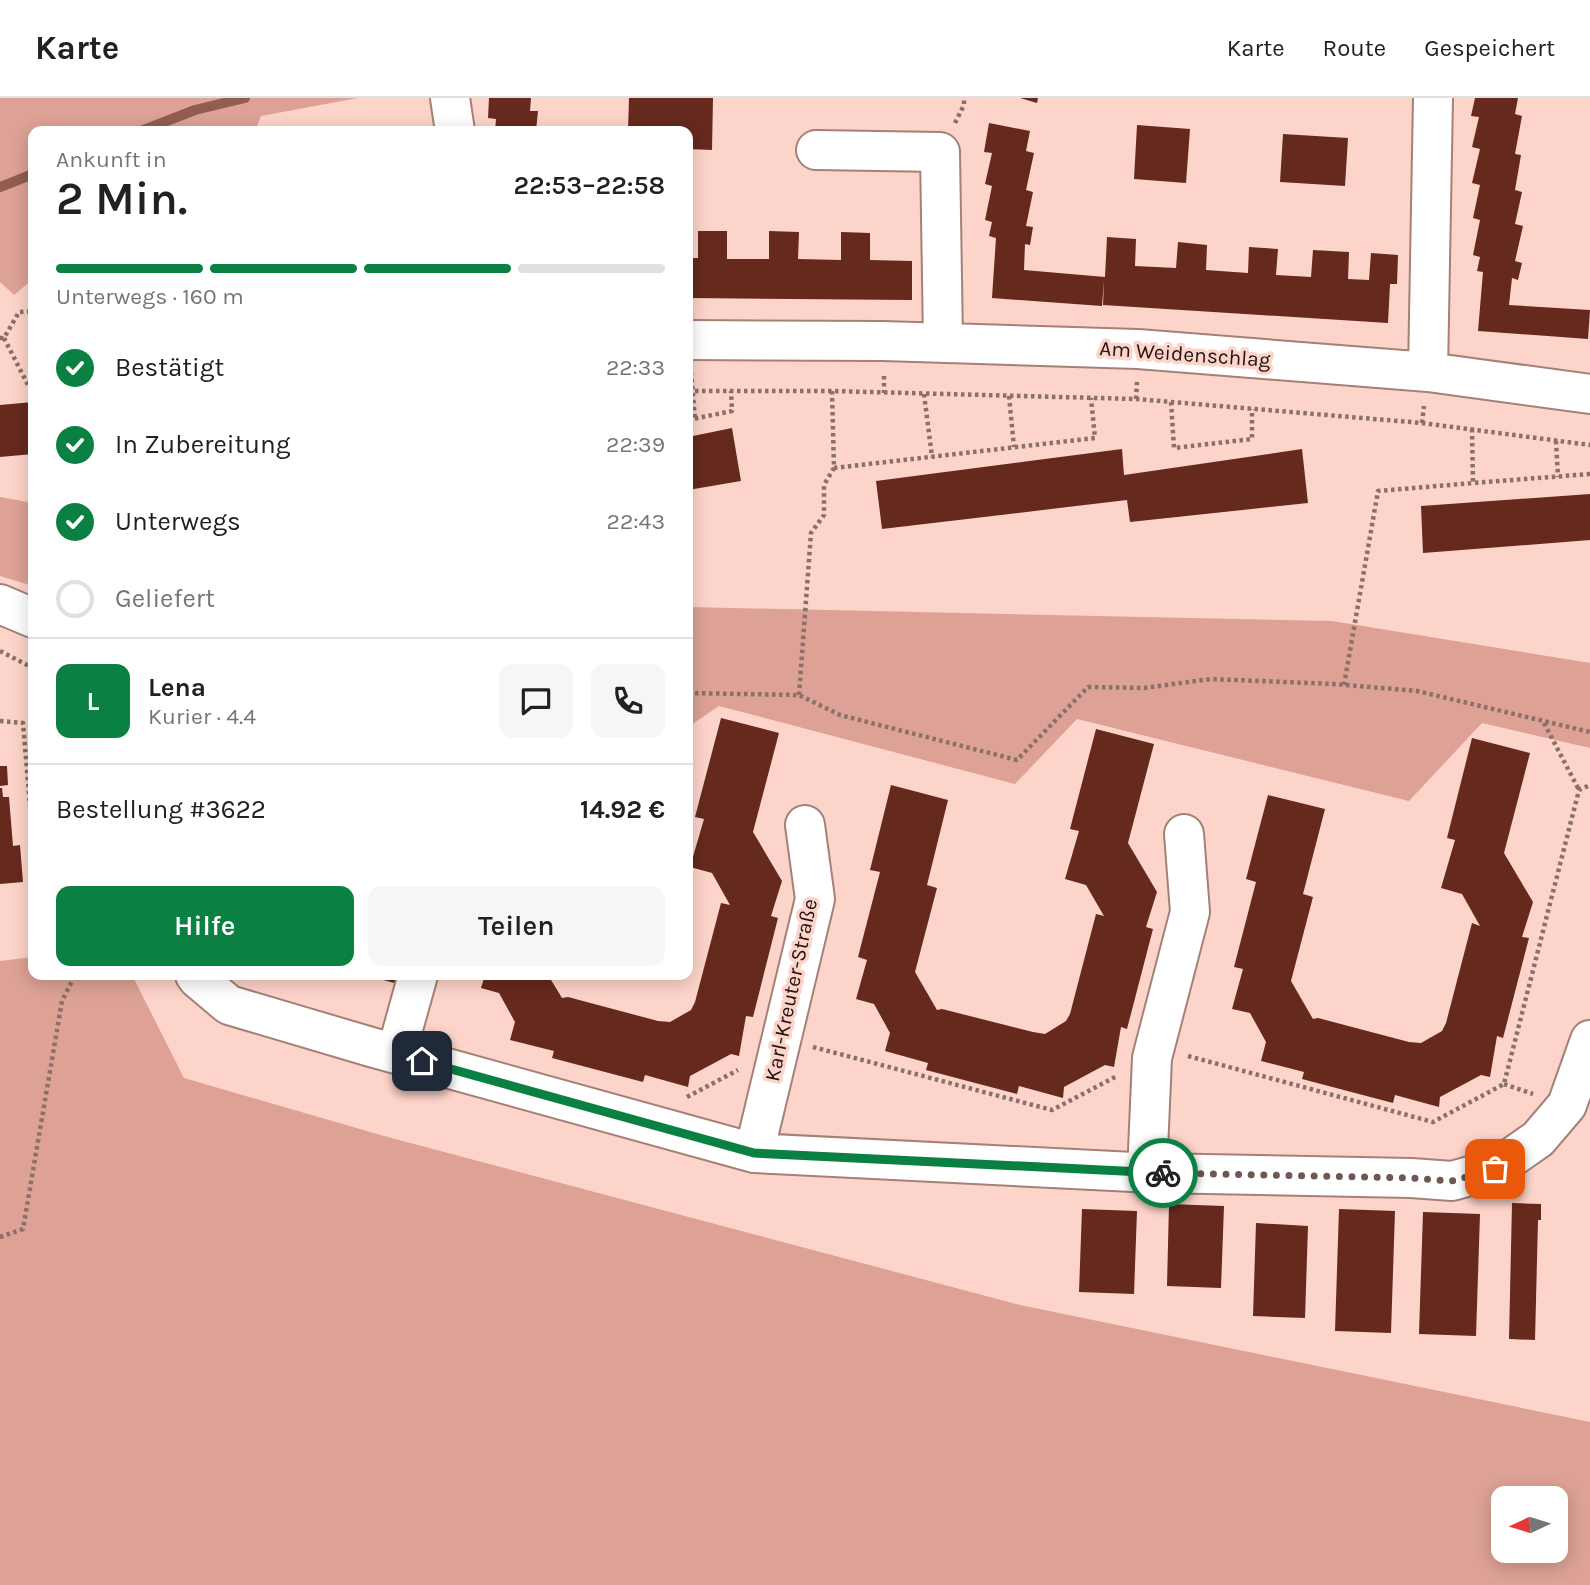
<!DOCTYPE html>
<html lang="de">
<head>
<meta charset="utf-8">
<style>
  :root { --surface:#fff; --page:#f6f6f6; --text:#202124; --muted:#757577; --line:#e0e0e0; --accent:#0b8043 }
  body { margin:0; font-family:Karla,sans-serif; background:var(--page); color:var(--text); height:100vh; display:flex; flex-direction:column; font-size:26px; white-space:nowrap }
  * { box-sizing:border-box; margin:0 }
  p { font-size:23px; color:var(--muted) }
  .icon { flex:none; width:38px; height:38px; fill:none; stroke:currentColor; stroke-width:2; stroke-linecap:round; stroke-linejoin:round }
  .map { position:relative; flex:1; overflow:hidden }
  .panel { position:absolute; left:28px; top:28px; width:665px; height:854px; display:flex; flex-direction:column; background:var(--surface); border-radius:14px; box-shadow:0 4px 18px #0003 }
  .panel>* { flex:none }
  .needle { width:46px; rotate:266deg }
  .fabs { position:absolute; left:1491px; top:1388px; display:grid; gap:14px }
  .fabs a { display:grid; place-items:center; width:77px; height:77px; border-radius:14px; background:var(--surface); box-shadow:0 4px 18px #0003; font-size:35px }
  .pin { position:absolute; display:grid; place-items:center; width:60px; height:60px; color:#fff; margin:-30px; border-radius:14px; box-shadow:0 4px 10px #0006 }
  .courier { position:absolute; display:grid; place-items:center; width:70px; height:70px; margin:-35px; border:5px solid #0b8043; border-radius:50%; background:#fff; color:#222; box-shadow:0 2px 9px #0007 }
  .headline em { font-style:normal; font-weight:600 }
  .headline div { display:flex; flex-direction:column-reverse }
  .headline { display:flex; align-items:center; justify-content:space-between; height:119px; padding:0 28px }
  h1 { font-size:46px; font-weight:600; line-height:52px }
  .bar { display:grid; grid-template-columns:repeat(4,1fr); gap:10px 7px; align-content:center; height:84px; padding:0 28px }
  .bar i { height:9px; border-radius:5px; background:var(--line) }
  .bar .active { background:var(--accent) }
  .bar p { grid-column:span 4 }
  .line { display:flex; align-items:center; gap:18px; padding:0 28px; border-top:2px solid var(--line) }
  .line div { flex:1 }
  .round { display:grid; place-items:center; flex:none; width:74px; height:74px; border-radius:14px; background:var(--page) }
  ol { padding:0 28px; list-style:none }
  li { display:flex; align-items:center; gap:21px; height:77px }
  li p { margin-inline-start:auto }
  li .icon { padding:7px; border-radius:50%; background:var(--accent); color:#fff; stroke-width:4 }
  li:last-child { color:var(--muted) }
  li i { width:38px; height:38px; border:4px solid var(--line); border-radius:50% }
  .cta { display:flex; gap:14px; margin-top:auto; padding:14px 28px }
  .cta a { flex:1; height:80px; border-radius:14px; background:var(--accent); color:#fff; font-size:28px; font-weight:600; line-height:80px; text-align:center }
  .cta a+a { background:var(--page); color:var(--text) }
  header { display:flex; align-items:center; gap:42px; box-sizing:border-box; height:98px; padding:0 35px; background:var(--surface); border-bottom:2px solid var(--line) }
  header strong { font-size:33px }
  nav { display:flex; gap:38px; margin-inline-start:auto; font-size:24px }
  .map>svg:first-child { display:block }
</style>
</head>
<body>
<header>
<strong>Karte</strong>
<nav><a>Karte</a><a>Route</a><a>Gespeichert</a></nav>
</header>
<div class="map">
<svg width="1590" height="1487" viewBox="0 0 1590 1487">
  <rect width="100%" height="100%" fill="#fdd4ca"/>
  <path fill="#dda295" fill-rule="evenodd" d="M 0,0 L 358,0 L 261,18 L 255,33 L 33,33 L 33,181 L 14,197 L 0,184 Z
    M 0,399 L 33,405 L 33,488 L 0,478 Z
    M 688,509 L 1332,523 L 1590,565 L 1590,650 L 1482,625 L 1409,703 L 1077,621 L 1015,686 L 719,608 L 688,629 Z
    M 33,859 L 33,877 L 132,877 L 184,980 L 384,1038 L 1020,1207 L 1590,1324 L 1590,1487 L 0,1487 L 0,863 ZM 1503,1400 L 1556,1400 L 1556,1452 L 1503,1452 Z"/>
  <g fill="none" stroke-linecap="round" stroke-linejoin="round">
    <path stroke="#915d51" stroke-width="10" d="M 141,33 L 195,12 L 245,0
      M 0,89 L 33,76"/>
  </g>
  <path fill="#66291d" d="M 489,0 L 531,0 L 530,13 L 538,13 L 536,33 L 495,33 L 496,21 L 488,20 Z
    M 629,0 L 713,0 L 712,52 L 688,51 L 688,33 L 628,33 Z
    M 1020,0 L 1038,0 L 1037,5 Z
    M 1475,0 L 1518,0 L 1515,16 L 1522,18 L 1515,56 L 1521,57 L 1515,92 L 1522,94 L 1515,126 L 1523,128 L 1515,163 L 1522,165 L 1518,182 L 1512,180 L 1509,207 L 1590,212 L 1588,241 L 1478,233 L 1483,174 L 1477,173 L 1480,159 L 1473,157 L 1480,122 L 1473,120 L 1480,87 L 1472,85 L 1480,51 L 1472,49 L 1479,19 L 1471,18 Z
    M 989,25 L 1030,33 L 1026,53 L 1034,55 L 1026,92 L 1033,94 L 1026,128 L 1033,129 L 1030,147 L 1025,146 L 1024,172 L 1105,179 L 1107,139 L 1136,141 L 1135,168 L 1176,170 L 1178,144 L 1207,147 L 1206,172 L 1248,175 L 1249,149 L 1278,151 L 1276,177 L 1311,179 L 1313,152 L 1349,154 L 1348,181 L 1369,182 L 1371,155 L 1398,157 L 1397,186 L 1390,186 L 1388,225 L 1103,207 L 1104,182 L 1102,208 L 992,200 L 996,140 L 989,138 L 992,124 L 985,122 L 992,88 L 985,86 L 992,55 L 984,54 Z
    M 1137,27 L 1190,31 L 1186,85 L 1134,81 Z
    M 1283,36 L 1348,40 L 1345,88 L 1280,84 Z
    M 698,133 L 727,133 L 727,161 L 769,161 L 769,133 L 799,134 L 798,161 L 841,162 L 841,134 L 870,135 L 870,162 L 912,163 L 912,202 L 688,200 L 688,160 L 698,160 Z
    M 33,304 L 33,356 L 0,359 L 0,307 Z
    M 732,330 L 741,383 L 688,392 L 688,339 Z
    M 1122,351 L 1124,377 L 1302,351 L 1308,405 L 1130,424 L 1127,402 L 882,431 L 876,383 Z
    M 1590,396 L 1590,442 L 1423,455 L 1421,408 Z
    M 721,620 L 779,635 L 753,734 L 782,783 L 771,818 L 778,820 L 753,919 L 746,918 L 739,958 L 731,956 L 690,978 L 688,989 L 645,977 L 643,984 L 552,960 L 554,953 L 510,942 L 515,924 L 499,895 L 481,890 L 485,877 L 548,877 L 562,900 L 568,899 L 658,923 L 670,924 L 691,912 L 695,904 L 721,805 L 730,807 L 712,775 L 690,769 L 704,721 L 695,719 Z
    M 1096,631 L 1154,646 L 1128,745 L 1157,794 L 1146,829 L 1153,831 L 1127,931 L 1121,929 L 1114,969 L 1105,967 L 1064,989 L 1063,1000 L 1019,988 L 1017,996 L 926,972 L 928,965 L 885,953 L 890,935 L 874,906 L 856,901 L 867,862 L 858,859 L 880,774 L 870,772 L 891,687 L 948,702 L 927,787 L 937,790 L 915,874 L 937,912 L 942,911 L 1033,934 L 1045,936 L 1066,923 L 1070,916 L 1096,816 L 1104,818 L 1086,787 L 1065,781 L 1079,733 L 1070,731 Z
    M 1472,640 L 1530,655 L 1504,755 L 1533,804 L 1522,839 L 1529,840 L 1503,940 L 1497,938 L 1490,979 L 1481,977 L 1440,999 L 1439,1009 L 1395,997 L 1393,1005 L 1302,981 L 1304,974 L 1261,963 L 1266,944 L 1250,915 L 1232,911 L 1243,871 L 1234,869 L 1256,784 L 1246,781 L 1268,697 L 1325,711 L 1303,796 L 1313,799 L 1291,883 L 1313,921 L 1318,920 L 1409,944 L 1421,945 L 1442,933 L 1446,925 L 1472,825 L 1480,828 L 1462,796 L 1441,790 L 1455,742 L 1447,740 Z
    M 0,668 L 7,668 L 8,687 L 0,688 Z
    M 0,690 L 2,690 L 3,699 L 9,699 L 13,748 L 20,747 L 23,784 L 0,786 Z
    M 365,877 L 401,877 L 398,886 Z
    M 1512,1105 L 1541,1106 L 1541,1122 L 1538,1122 L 1535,1242 L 1509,1241 Z
    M 1169,1106 L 1224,1108 L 1221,1190 L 1167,1188 Z
    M 1082,1111 L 1137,1113 L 1134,1196 L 1079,1194 Z
    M 1339,1111 L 1395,1113 L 1391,1235 L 1335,1233 Z
    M 1423,1114 L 1480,1116 L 1476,1238 L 1419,1236 Z
    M 1256,1125 L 1308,1128 L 1305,1220 L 1253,1218 Z"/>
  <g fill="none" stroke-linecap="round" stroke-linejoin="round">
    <g stroke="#a58078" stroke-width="42">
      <path id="minor" d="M 450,0 L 455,33
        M 816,52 L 940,54 L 943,244
        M 688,242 L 883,243 L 1138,251 L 1428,274 L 1590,296
        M 1428,274 L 1433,0
        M 0,506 L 33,520
        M 195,877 L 198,881 L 229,907 L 371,949 L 754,1055 L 1153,1075 L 1411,1080 L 1452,1083 L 1495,1071 L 1538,1041 L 1567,1007 L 1590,942
        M 396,956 L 418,877
        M 754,1055 L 815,801 L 805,727
        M 1147,1075 L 1152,960 L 1190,814 L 1184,736"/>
    </g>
    <path stroke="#8a7069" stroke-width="4.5" stroke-dasharray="3.5 3.5" stroke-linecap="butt" d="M 955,25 L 964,7 L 964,0
      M 0,240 L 4,240 L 19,214 L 33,213
      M 4,240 L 29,289
      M 691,274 L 695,321
      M 884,278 L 884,295
      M 688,293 L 832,293 L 1136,301 L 1422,325 L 1590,347
      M 832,293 L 834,370 L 1095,340 L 1091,300
      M 924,296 L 932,359
      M 1009,298 L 1014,349
      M 1136,301 L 1137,284
      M 1171,304 L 1174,350 L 1252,341 L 1252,311
      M 688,322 L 732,313 L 731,293
      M 1422,325 L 1424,308
      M 1472,331 L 1473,385 L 1590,376
      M 1556,343 L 1558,379
      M 0,553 L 33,570
      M 1344,587 L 1378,393 L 1473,385
      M 688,595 L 799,597 L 840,617 L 1017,662 L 1088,589 L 1144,590 L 1211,581 L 1334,586 L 1417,593 L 1590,634
      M 799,597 L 811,435 L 824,417 L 824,387 L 834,370
      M 0,623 L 23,625 L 32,731
      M 1544,625 L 1579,692
      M 813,949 L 1052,1012 L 1117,978
      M 1188,958 L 1433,1024 L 1504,986 L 1579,692 L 1590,687
      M 1504,986 L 1533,996
      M 687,999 L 738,972
      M 0,1139 L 23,1131 L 62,903 L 75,877"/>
    <use href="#minor" stroke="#fff" stroke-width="38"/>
  </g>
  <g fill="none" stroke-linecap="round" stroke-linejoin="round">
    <path stroke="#6f5752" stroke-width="7" stroke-dasharray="0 12.6" d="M 1163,1075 L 1411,1080 L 1452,1083 L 1495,1071"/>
    <path stroke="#0b8043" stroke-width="9" d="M 422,963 L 754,1055 L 1163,1075"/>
  </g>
  <g text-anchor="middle" stroke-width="7" stroke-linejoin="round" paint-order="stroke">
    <g font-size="21" fill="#221411" stroke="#fdd4ca">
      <text transform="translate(1185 256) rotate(4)" y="7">Am Weidenschlag</text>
      <text transform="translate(791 892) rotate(-78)" y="7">Karl-Kreuter-Straße</text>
    </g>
  </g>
</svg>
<div class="fabs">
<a><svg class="needle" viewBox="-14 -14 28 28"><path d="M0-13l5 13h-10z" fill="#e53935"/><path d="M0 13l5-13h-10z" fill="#757577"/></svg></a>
</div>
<div class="pin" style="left:1495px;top:1071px;background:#ea580c"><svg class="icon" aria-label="bag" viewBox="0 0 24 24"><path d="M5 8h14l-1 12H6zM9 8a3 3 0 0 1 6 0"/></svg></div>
<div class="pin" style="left:422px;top:963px;background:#1f2937"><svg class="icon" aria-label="home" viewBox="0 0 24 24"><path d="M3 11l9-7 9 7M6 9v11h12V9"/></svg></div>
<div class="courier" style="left:1163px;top:1075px"><svg class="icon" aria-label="bike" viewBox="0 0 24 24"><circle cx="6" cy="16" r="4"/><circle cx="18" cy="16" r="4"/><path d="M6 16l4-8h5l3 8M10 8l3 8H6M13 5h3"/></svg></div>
<section class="panel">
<div class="headline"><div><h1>2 Min.</h1><p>Ankunft in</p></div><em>22:53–22:58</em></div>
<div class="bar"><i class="active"></i><i class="active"></i><i class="active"></i><i></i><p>Unterwegs · 160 m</p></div>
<ol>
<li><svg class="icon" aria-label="check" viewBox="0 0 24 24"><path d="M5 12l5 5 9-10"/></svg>Bestätigt<p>22:33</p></li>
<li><svg class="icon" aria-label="check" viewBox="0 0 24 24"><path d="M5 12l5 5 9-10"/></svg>In Zubereitung<p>22:39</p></li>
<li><svg class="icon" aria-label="check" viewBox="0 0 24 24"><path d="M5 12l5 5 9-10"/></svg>Unterwegs<p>22:43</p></li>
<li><i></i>Geliefert</li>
</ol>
<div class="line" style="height:126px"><b class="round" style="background:var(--accent);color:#fff">L</b><div><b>Lena</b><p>Kurier · 4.4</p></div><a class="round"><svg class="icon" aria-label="chat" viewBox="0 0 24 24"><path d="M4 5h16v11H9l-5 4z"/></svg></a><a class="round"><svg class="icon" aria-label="phone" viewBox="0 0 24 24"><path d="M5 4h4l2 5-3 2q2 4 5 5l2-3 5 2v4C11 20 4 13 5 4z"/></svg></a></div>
<div class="line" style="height:91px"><div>Bestellung #3622</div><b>14.92 €</b></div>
<div class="cta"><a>Hilfe</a><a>Teilen</a></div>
</section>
</div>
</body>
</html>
